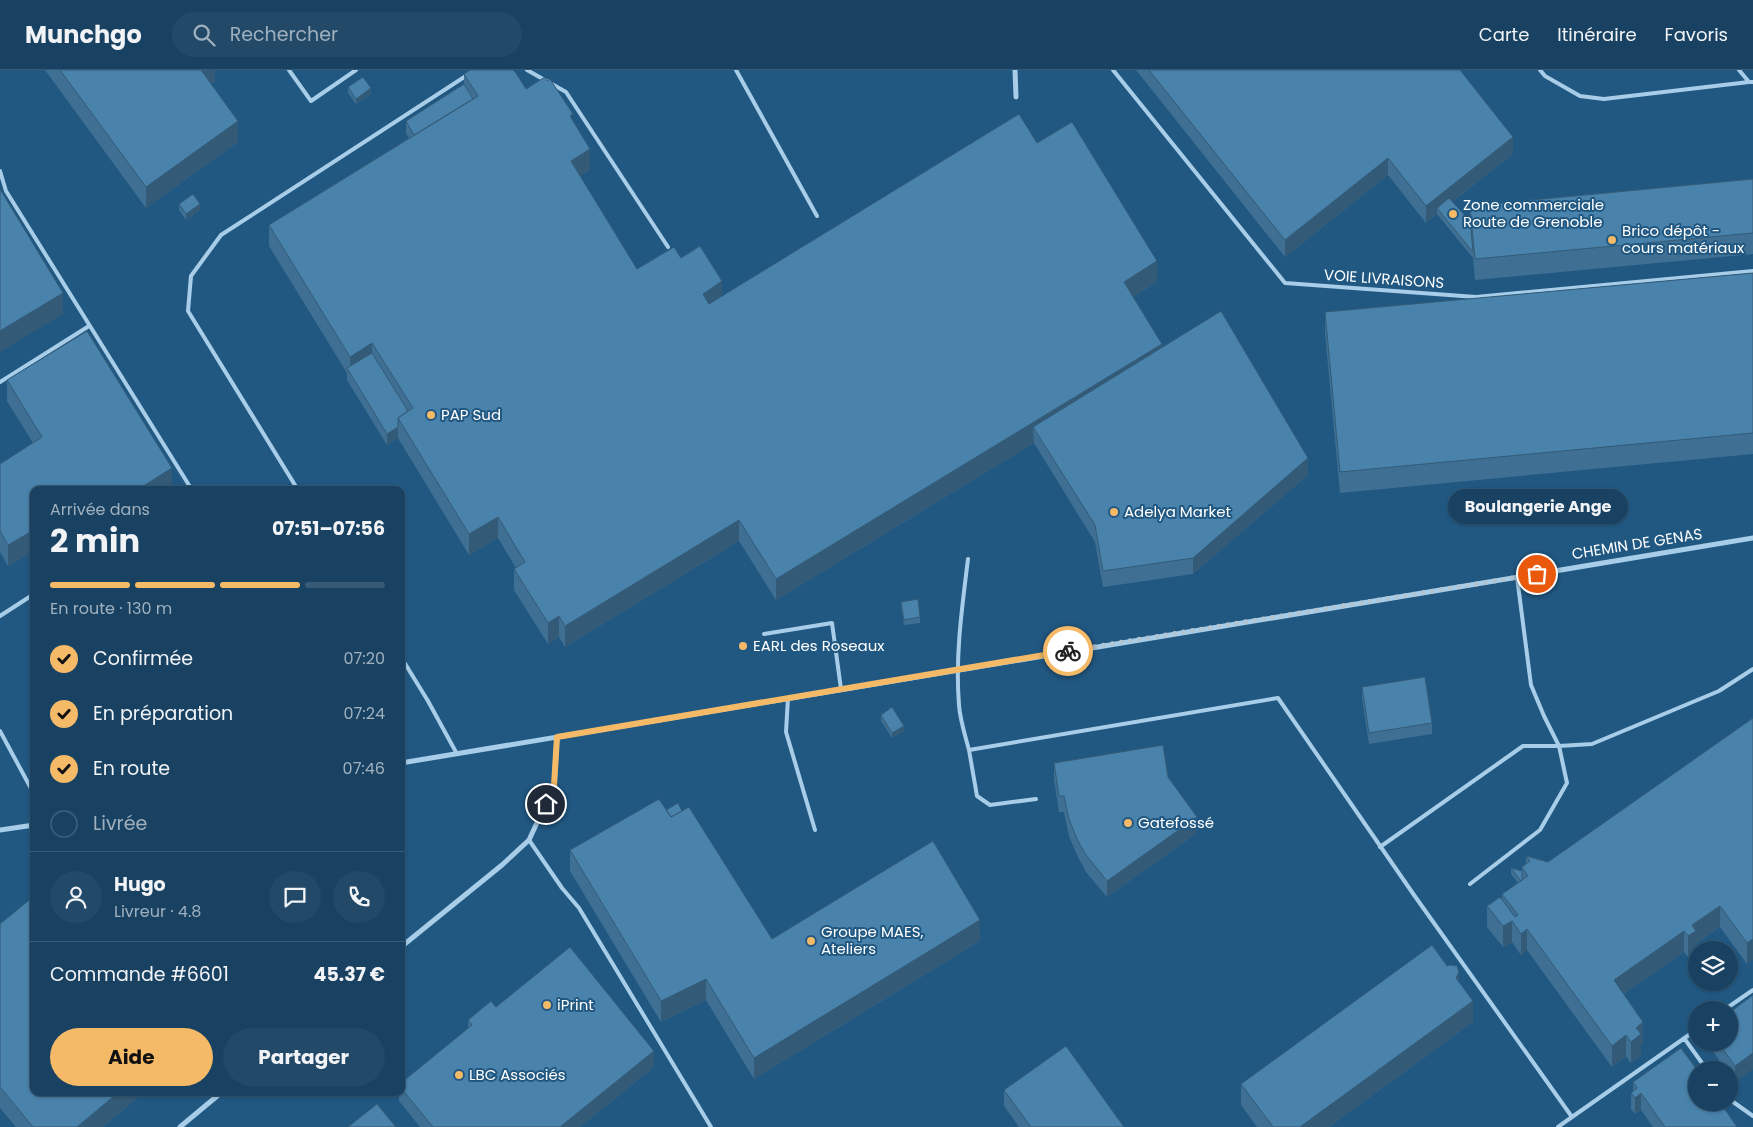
<!DOCTYPE html>
<html lang="fr">
<head>
<meta charset="utf-8">
<style>
  :root { --surface:#194262; --page:#224968; --text:#f1f3f6; --muted:#9fb0be; --line:#375b77; --accent:#f5ba68 }
  body { margin:0; font-family:Poppins,sans-serif; background:var(--page); color:var(--text); height:100vh; display:flex; flex-direction:column; font-size:19px; white-space:nowrap }
  * { box-sizing:border-box; margin:0 }
  p { font-size:16px; color:var(--muted) }
  .icon { flex:none; width:28px; height:28px; fill:none; stroke:currentColor; stroke-width:2; stroke-linecap:round; stroke-linejoin:round }
  .map { position:relative; flex:1; overflow:hidden }
  .drawer { position:absolute; left:30px; top:416px; width:375px; height:610px; display:flex; flex-direction:column; background:var(--surface); border-radius:10px; box-shadow:0 1px 4px #0004,0 0 0 1px var(--line) }
  .drawer>* { flex:none }
  .fabs { position:absolute; left:1688px; top:871px; display:grid; gap:10px }
  .fabs a { display:grid; place-items:center; width:50px; height:50px; border-radius:50%; background:var(--surface); box-shadow:0 1px 4px #0004,0 0 0 1px var(--line); font-size:25px }
  .pin { position:absolute; display:grid; place-items:center; width:42px; height:42px; color:#fff; margin:-21px; border:2px solid #fff; border-radius:50%; box-shadow:0 1px 5px #0007 }
  .courier { position:absolute; display:grid; place-items:center; width:50px; height:50px; margin:-25px; border:4px solid #f5ba68; border-radius:50%; background:#fff; color:#222; box-shadow:0 1px 6px #0007 }
  .bubble { position:absolute; height:35px; border-radius:18px; background:var(--surface); box-shadow:0 1px 4px #0004,0 0 0 1px var(--line); font-size:16px; font-weight:700; line-height:35px; text-align:center }
  .headline em { font-style:normal; font-weight:700 }
  .headline div { display:flex; flex-direction:column-reverse }
  .headline { display:flex; align-items:center; justify-content:space-between; height:85px; padding:0 20px }
  h1 { font-size:32px; font-weight:700; line-height:38px }
  .bar { display:grid; grid-template-columns:repeat(4,1fr); gap:8px 5px; align-content:center; height:60px; padding:0 20px }
  .bar i { height:6px; border-radius:4px; background:var(--line) }
  .bar .on { background:var(--accent) }
  .bar p { grid-column:span 4 }
  .line { display:flex; align-items:center; gap:12px; padding:0 20px; border-top:1px solid var(--line) }
  .line div { flex:1 }
  .round { display:grid; place-items:center; flex:none; width:52px; height:52px; border-radius:26px; background:var(--page) }
  ol { padding:0 20px; list-style:none }
  li { display:flex; align-items:center; gap:15px; height:55px }
  li p { margin-inline-start:auto }
  li .icon { padding:5px; border-radius:50%; background:var(--accent); color:#111; stroke-width:4 }
  li:last-child { color:var(--muted) }
  li i { width:28px; height:28px; border:2px solid var(--line); border-radius:50% }
  .cta { display:flex; gap:10px; margin-top:auto; padding:10px 20px }
  .cta a { flex:1; height:58px; border-radius:30px; background:var(--accent); color:#111; font-size:20px; font-weight:700; line-height:58px; text-align:center }
  .cta a+a { background:var(--page); color:var(--text) }
  header { display:flex; align-items:center; gap:30px; box-sizing:border-box; height:70px; padding:0 25px; background:var(--surface); border-bottom:1px solid var(--line) }
  header strong { font-size:24px }
  nav { display:flex; gap:28px; margin-inline-start:auto; font-size:18px }
  .search { width:350px; height:45px; background:var(--page); display:flex; align-items:center; gap:12px; box-sizing:border-box; padding:0 18px; border-radius:28px; color:var(--muted); font-size:19px }
  .map>svg:first-child { display:block }
</style>
</head>
<body>
<header>
<strong>Munchgo</strong>
<div class="search"><svg class="icon" aria-label="search" viewBox="0 0 24 24"><circle cx="10" cy="10" r="6"/><path d="M15 15l6 6"/></svg>Rechercher</div>
<nav><a>Carte</a><a>Itinéraire</a><a>Favoris</a></nav>
</header>
<div class="map">
<svg width="1753" height="1057" viewBox="0 0 1753 1057">
  <rect width="100%" height="100%" fill="#215882"/>
  <g fill="none" stroke-linecap="round" stroke-linejoin="round">
    <path stroke="#a7cde8" stroke-width="4" d="M 289,0 L 311,31 L 356,0
      M 527,0 L 566,22 L 668,177
      M 736,0 L 817,146
      M 1113,0 L 1285,213 L 1476,227 L 1753,201
      M 1540,0 L 1545,6 L 1580,26 L 1604,29 L 1749,12
      M 1739,0 L 1749,12 L 1753,12
      M 0,101 L 6,121 L 192,420
      M 0,312 L 89,256
      M 298,420 L 188,241 L 191,206 L 221,165 L 475,0
      M 968,489 C 962,538 955,586 959,635 C 960,650 965,665 969,680 L 1278,628 L 1414,825 L 1572,1047 L 1558,1057
      M 0,546 L 34,524
      M 764,564 L 832,553 L 841,619
      M 401,587 L 428,631 L 457,684
      M 788,628 L 786,662 L 815,760
      M 0,661 L 34,724
      M 969,680 L 977,726 L 990,735 L 1036,729
      M 529,770 L 562,818 L 579,838 L 711,1057
      M 1380,777 L 1523,676 L 1559,676 L 1592,674 L 1719,621 L 1753,599
      M 1470,814 L 1540,760 L 1567,713 L 1559,676 L 1544,646 L 1531,615 L 1517,507
      M 1724,940 L 1753,920
      M 1684,968 L 1707,1000
      M 1729,1029 L 1753,1046
      M 1572,1047 L 1696,960"/>
    <path stroke="#a7cde8" stroke-width="5" d="M 1015,0 L 1016,27
      M 401,693 L 1753,468
      M 0,760 L 34,755
      M 401,877 L 502,795 L 529,770 L 554,716 L 557,667
      M 180,1057 L 222,1022"/>
  </g>
  <path fill="#3f7093" d="M 45,0 L 215,0 L 215,11 L 211,14 L 238,72 L 146,138 Z
    M 1136,0 L 1460,0 L 1513,84 L 1452,132 L 1470,151 L 1470,136 L 1753,109 L 1753,184 L 1475,210 L 1473,188 L 1437,144 L 1426,153 L 1388,105 L 1285,187 Z
    M 464,4 L 526,19 L 573,51 L 590,100 L 580,106 L 637,199 L 681,188 L 722,226 L 1037,73 L 1157,212 L 1133,227 L 1162,278 L 1308,405 L 1193,504 L 1103,517 L 1095,472 L 1034,373 L 776,530 L 739,471 L 565,577 L 559,567 L 548,574 L 514,520 L 514,499 L 516,498 L 498,468 L 469,485 L 398,368 L 387,375 L 347,310 L 347,303 L 269,176 L 269,155 L 409,68 L 406,63 L 406,51 L 464,14 Z
    M 348,17 L 371,24 L 356,34 L 348,23 Z
    M 179,134 L 200,140 L 186,150 L 179,140 Z
    M 1753,203 L 1753,384 L 1340,423 L 1325,263 L 1325,242 Z
    M 7,310 L 172,419 L 170,420 L 34,420 L 34,481 L 8,496 L 0,482 L 0,394 L 33,373 L 7,331 Z
    M 901,532 L 920,547 L 920,553 L 904,555 L 901,537 Z
    M 1362,617 L 1432,653 L 1432,664 L 1369,674 L 1362,628 Z
    M 881,645 L 904,661 L 892,668 L 881,651 Z
    M 1753,648 L 1747,894 L 1720,857 L 1696,874 L 1696,882 L 1688,887 L 1684,882 L 1624,924 L 1643,973 L 1641,975 L 1641,985 L 1631,993 L 1626,986 L 1612,997 L 1527,880 L 1521,885 L 1512,872 L 1503,877 L 1487,857 L 1487,836 L 1502,830 L 1502,824 L 1518,813 L 1511,804 L 1511,798 L 1522,801 L 1522,797 L 1526,794 L 1526,786 L 1548,792 Z
    M 1054,693 L 1168,707 L 1197,763 L 1107,827 L 1086,802 L 1077,785 L 1069,766 L 1064,742 L 1059,742 L 1054,709 Z
    M 666,740 L 682,741 L 772,869 L 980,871 L 754,1009 L 706,930 L 661,952 L 570,801 L 570,780 Z
    M 0,854 L 34,1022 L 144,1022 L 103,1057 L 16,1057 L 0,1038 Z
    M 1459,912 L 1473,952 L 1329,1057 L 1257,1057 L 1241,1035 L 1241,1014 Z
    M 1753,925 L 1735,1012 L 1729,1004 L 1729,1000 L 1726,1000 L 1708,974 L 1708,972 L 1729,972 Z
    M 496,937 L 654,997 L 580,1057 L 420,1057 L 399,1031 L 399,1022 L 401,1022 L 401,1013 L 468,959 L 468,950 Z
    M 1633,1012 L 1737,1057 L 1653,1057 L 1641,1040 L 1635,1044 L 1631,1039 L 1631,1023 L 1633,1022 Z
    M 1004,1020 L 1124,1057 L 1019,1057 L 1004,1036 Z"/>
  <path fill="#335b78" d="M 201,0 L 215,0 L 215,11 L 201,21 Z
    M 371,18 L 371,24 L 356,34 L 356,29 Z
    M 238,51 L 238,72 L 146,138 L 146,117 Z
    M 1513,67 L 1513,84 L 1440,141 L 1437,138 L 1437,144 L 1426,153 L 1426,136 Z
    M 590,79 L 590,100 L 571,112 L 571,91 Z
    M 1388,88 L 1388,105 L 1285,187 L 1285,170 Z
    M 200,134 L 200,140 L 186,150 L 186,144 Z
    M 1157,191 L 1157,212 L 1124,233 L 1124,212 Z
    M 722,211 L 722,232 L 705,244 L 703,224 Z
    M 63,223 L 63,244 L 0,282 L 0,261 Z
    M 372,273 L 372,294 L 350,304 L 350,287 Z
    M 1162,274 L 1162,295 L 1033,357 L 1034,373 L 776,530 L 776,509 Z
    M 398,357 L 398,368 L 387,375 L 387,364 Z
    M 1308,388 L 1308,405 L 1193,504 L 1193,488 Z
    M 172,398 L 172,419 L 170,420 L 137,420 Z
    M 498,447 L 498,468 L 469,485 L 469,464 Z
    M 739,450 L 739,471 L 565,577 L 565,556 Z
    M 34,460 L 34,481 L 8,496 L 8,475 Z
    M 559,546 L 559,567 L 548,574 L 548,553 Z
    M 904,656 L 904,661 L 892,668 L 892,663 Z
    M 1197,747 L 1197,763 L 1107,827 L 1107,811 Z
    M 1720,836 L 1720,857 L 1696,874 L 1696,882 L 1688,887 L 1688,866 L 1692,855 Z
    M 980,850 L 980,871 L 754,1009 L 754,988 Z
    M 1512,851 L 1512,872 L 1503,877 L 1503,856 Z
    M 1527,859 L 1527,880 L 1521,885 L 1521,864 Z
    M 1684,861 L 1684,882 L 1614,931 L 1614,910 Z
    M 1753,869 L 1753,890 L 1747,894 L 1747,873 Z
    M 1459,902 L 1459,923 L 1456,908 Z
    M 706,909 L 706,930 L 661,952 L 661,931 Z
    M 1473,931 L 1473,952 L 1329,1057 L 1300,1057 Z
    M 1643,952 L 1643,973 L 1641,975 L 1641,985 L 1631,993 L 1631,972 L 1636,958 Z
    M 1626,965 L 1626,986 L 1612,997 L 1612,976 Z
    M 654,981 L 654,997 L 580,1057 L 560,1057 Z
    M 1753,983 L 1753,999 L 1735,1012 L 1735,996 Z
    M 119,1022 L 144,1022 L 103,1057 L 77,1057 Z
    M 1641,1023 L 1641,1040 L 1635,1044 L 1635,1028 Z"/>
  <path fill="#4982ab" stroke="#335b78" d="M 60,0 L 201,0 L 238,51 L 146,117 Z
    M 470,0 L 513,0 L 516,3 L 526,19 L 545,7 L 547,11 L 550,9 L 573,44 L 570,46 L 590,79 L 571,91 L 637,199 L 674,177 L 681,188 L 700,176 L 722,211 L 703,224 L 709,234 L 1019,44 L 1037,73 L 1072,52 L 1157,191 L 1124,212 L 1162,274 L 776,509 L 739,450 L 565,556 L 559,546 L 548,553 L 514,499 L 525,492 L 498,447 L 469,464 L 398,348 L 413,338 L 372,273 L 350,287 L 269,155 L 478,26 L 464,4 Z
    M 1149,0 L 1460,0 L 1513,67 L 1426,136 L 1388,88 L 1285,170 Z
    M 363,7 L 371,18 L 356,29 L 348,17 Z
    M 464,14 L 473,29 L 414,65 L 406,51 Z
    M 1753,109 L 1753,163 L 1475,189 L 1470,136 Z
    M 0,119 L 63,223 L 0,261 Z
    M 193,124 L 200,134 L 186,144 L 179,134 Z
    M 1449,128 L 1470,151 L 1473,182 L 1437,138 Z
    M 1753,203 L 1753,363 L 1340,402 L 1325,242 Z
    M 1221,241 L 1308,388 L 1193,488 L 1103,501 L 1095,455 L 1033,357 Z
    M 87,261 L 172,398 L 137,420 L 34,420 L 34,460 L 8,475 L 0,461 L 0,394 L 42,367 L 7,310 Z
    M 372,283 L 408,341 L 398,348 L 398,357 L 387,364 L 347,298 Z
    M 918,529 L 920,547 L 904,550 L 901,532 Z
    M 1425,607 L 1432,653 L 1369,663 L 1362,617 Z
    M 892,637 L 904,656 L 892,663 L 881,645 Z
    M 1753,648 L 1753,869 L 1747,873 L 1720,836 L 1692,855 L 1696,861 L 1688,866 L 1684,861 L 1614,910 L 1643,952 L 1636,958 L 1641,964 L 1631,972 L 1626,965 L 1612,976 L 1527,859 L 1521,864 L 1512,851 L 1503,856 L 1487,836 L 1500,827 L 1515,847 L 1518,845 L 1502,824 L 1528,806 L 1522,797 L 1530,791 L 1526,786 L 1548,792 Z
    M 1163,675 L 1168,707 L 1197,747 L 1107,811 L 1086,785 L 1077,769 L 1069,749 L 1064,726 L 1059,726 L 1054,693 Z
    M 659,729 L 671,747 L 689,737 L 772,869 L 933,771 L 980,850 L 754,988 L 706,909 L 661,931 L 570,780 Z
    M 678,733 L 682,741 L 671,747 L 666,740 Z
    M 1511,798 L 1522,801 L 1522,810 L 1521,811 Z
    M 34,826 L 34,1022 L 119,1022 L 77,1057 L 33,1057 L 0,1017 L 0,854 Z
    M 1432,875 L 1447,896 L 1450,895 L 1457,896 L 1459,902 L 1456,908 L 1473,931 L 1300,1057 L 1273,1057 L 1241,1014 Z
    M 570,877 L 654,981 L 560,1057 L 433,1057 L 401,1018 L 401,1013 L 472,955 L 468,950 L 491,931 L 496,937 Z
    M 1753,925 L 1753,983 L 1735,996 L 1718,972 L 1729,972 L 1729,943 Z
    M 1066,976 L 1124,1057 L 1031,1057 L 1004,1020 Z
    M 1681,978 L 1697,1000 L 1696,1032 L 1720,1032 L 1737,1057 L 1665,1057 L 1641,1023 L 1635,1028 L 1631,1023 L 1637,1018 L 1633,1012 Z
    M 377,1034 L 396,1057 L 348,1057 Z"/>
  <g fill="none" stroke-linecap="round" stroke-linejoin="round">
    <path stroke="#b1c5d3" stroke-width="5" stroke-dasharray="0 9" d="M 1068,581 L 1537,504"/>
    <path stroke="#f5ba68" stroke-width="6" d="M 546,734 L 554,716 L 557,667 L 1068,581"/>
  </g>
  <g fill="#f5ba68" stroke="#215882" stroke-width="2">
    <circle cx="1453" cy="144" r="5"/>
    <circle cx="1612" cy="170" r="5"/>
    <circle cx="431" cy="345" r="5"/>
    <circle cx="1114" cy="442" r="5"/>
    <circle cx="743" cy="576" r="5"/>
    <circle cx="1128" cy="753" r="5"/>
    <circle cx="811" cy="871" r="5"/>
    <circle cx="547" cy="935" r="5"/>
    <circle cx="459" cy="1005" r="5"/>
  </g>
  <g text-anchor="middle" stroke-width="4" stroke-linejoin="round" paint-order="stroke">
    <g font-size="15" fill="#fff" stroke="#215882" text-anchor="start">
      <text x="1463" y="140">Zone commerciale<tspan x="1463" dy="17">Route de Grenoble</tspan></text>
      <text x="1622" y="166">Brico dépôt -<tspan x="1622" dy="17">cours matériaux</tspan></text>
      <text x="441" y="350">PAP Sud</text>
      <text x="1124" y="447">Adelya Market</text>
      <text x="753" y="581">EARL des Roseaux</text>
      <text x="1138" y="758">Gatefossé</text>
      <text x="821" y="867">Groupe MAES,<tspan x="821" dy="17">Ateliers</tspan></text>
      <text x="557" y="940">iPrint</text>
      <text x="469" y="1010">LBC Associés</text>
    </g>
    <g font-size="15" fill="#fff" stroke="#215882">
      <text transform="translate(1384 209) rotate(4)" y="5">VOIE LIVRAISONS</text>
      <text transform="translate(1637 474) rotate(-9)" y="5">CHEMIN DE GENAS</text>
    </g>
  </g>
</svg>
<div class="fabs">
<a><svg class="icon" aria-label="layers" viewBox="0 0 24 24"><path d="M12 4l9 5-9 5-9-5zM3 14l9 5 9-5"/></svg></a>
<a>+</a>
<a>−</a>
</div>
<div class="pin" style="left:1537px;top:504px;background:#ea580c"><svg class="icon" aria-label="bag" viewBox="0 0 24 24"><path d="M5 8h14l-1 12H6zM9 8a3 3 0 0 1 6 0"/></svg></div>
<div class="pin" style="left:546px;top:734px;background:#1f2937"><svg class="icon" aria-label="home" viewBox="0 0 24 24"><path d="M3 11l9-7 9 7M6 9v11h12V9"/></svg></div>
<div class="courier" style="left:1068px;top:581px"><svg class="icon" aria-label="bike" viewBox="0 0 24 24"><circle cx="6" cy="16" r="4"/><circle cx="18" cy="16" r="4"/><path d="M6 16l4-8h5l3 8M10 8l3 8H6M13 5h3"/></svg></div>
<div class="bubble" style="left:1448px;top:419px;width:180px">Boulangerie Ange</div>
<section class="drawer">
<div class="headline"><div><h1>2 min</h1><p>Arrivée dans</p></div><em>07:51–07:56</em></div>
<div class="bar"><i class="on"></i><i class="on"></i><i class="on"></i><i></i><p>En route · 130 m</p></div>
<ol>
<li><svg class="icon" aria-label="check" viewBox="0 0 24 24"><path d="M5 12l5 5 9-10"/></svg>Confirmée<p>07:20</p></li>
<li><svg class="icon" aria-label="check" viewBox="0 0 24 24"><path d="M5 12l5 5 9-10"/></svg>En préparation<p>07:24</p></li>
<li><svg class="icon" aria-label="check" viewBox="0 0 24 24"><path d="M5 12l5 5 9-10"/></svg>En route<p>07:46</p></li>
<li><i></i>Livrée</li>
</ol>
<div class="line" style="height:90px"><a class="round"><svg class="icon" aria-label="person" viewBox="0 0 24 24"><circle cx="12" cy="8" r="4"/><path d="M4 21q1-7 8-7t8 7"/></svg></a><div><b>Hugo</b><p>Livreur · 4.8</p></div><a class="round"><svg class="icon" aria-label="chat" viewBox="0 0 24 24"><path d="M4 5h16v11H9l-5 4z"/></svg></a><a class="round"><svg class="icon" aria-label="phone" viewBox="0 0 24 24"><path d="M5 4h4l2 5-3 2q2 4 5 5l2-3 5 2v4C11 20 4 13 5 4z"/></svg></a></div>
<div class="line" style="height:65px"><div>Commande #6601</div><b>45.37 €</b></div>
<div class="cta"><a>Aide</a><a>Partager</a></div>
</section>
</div>
</body>
</html>
